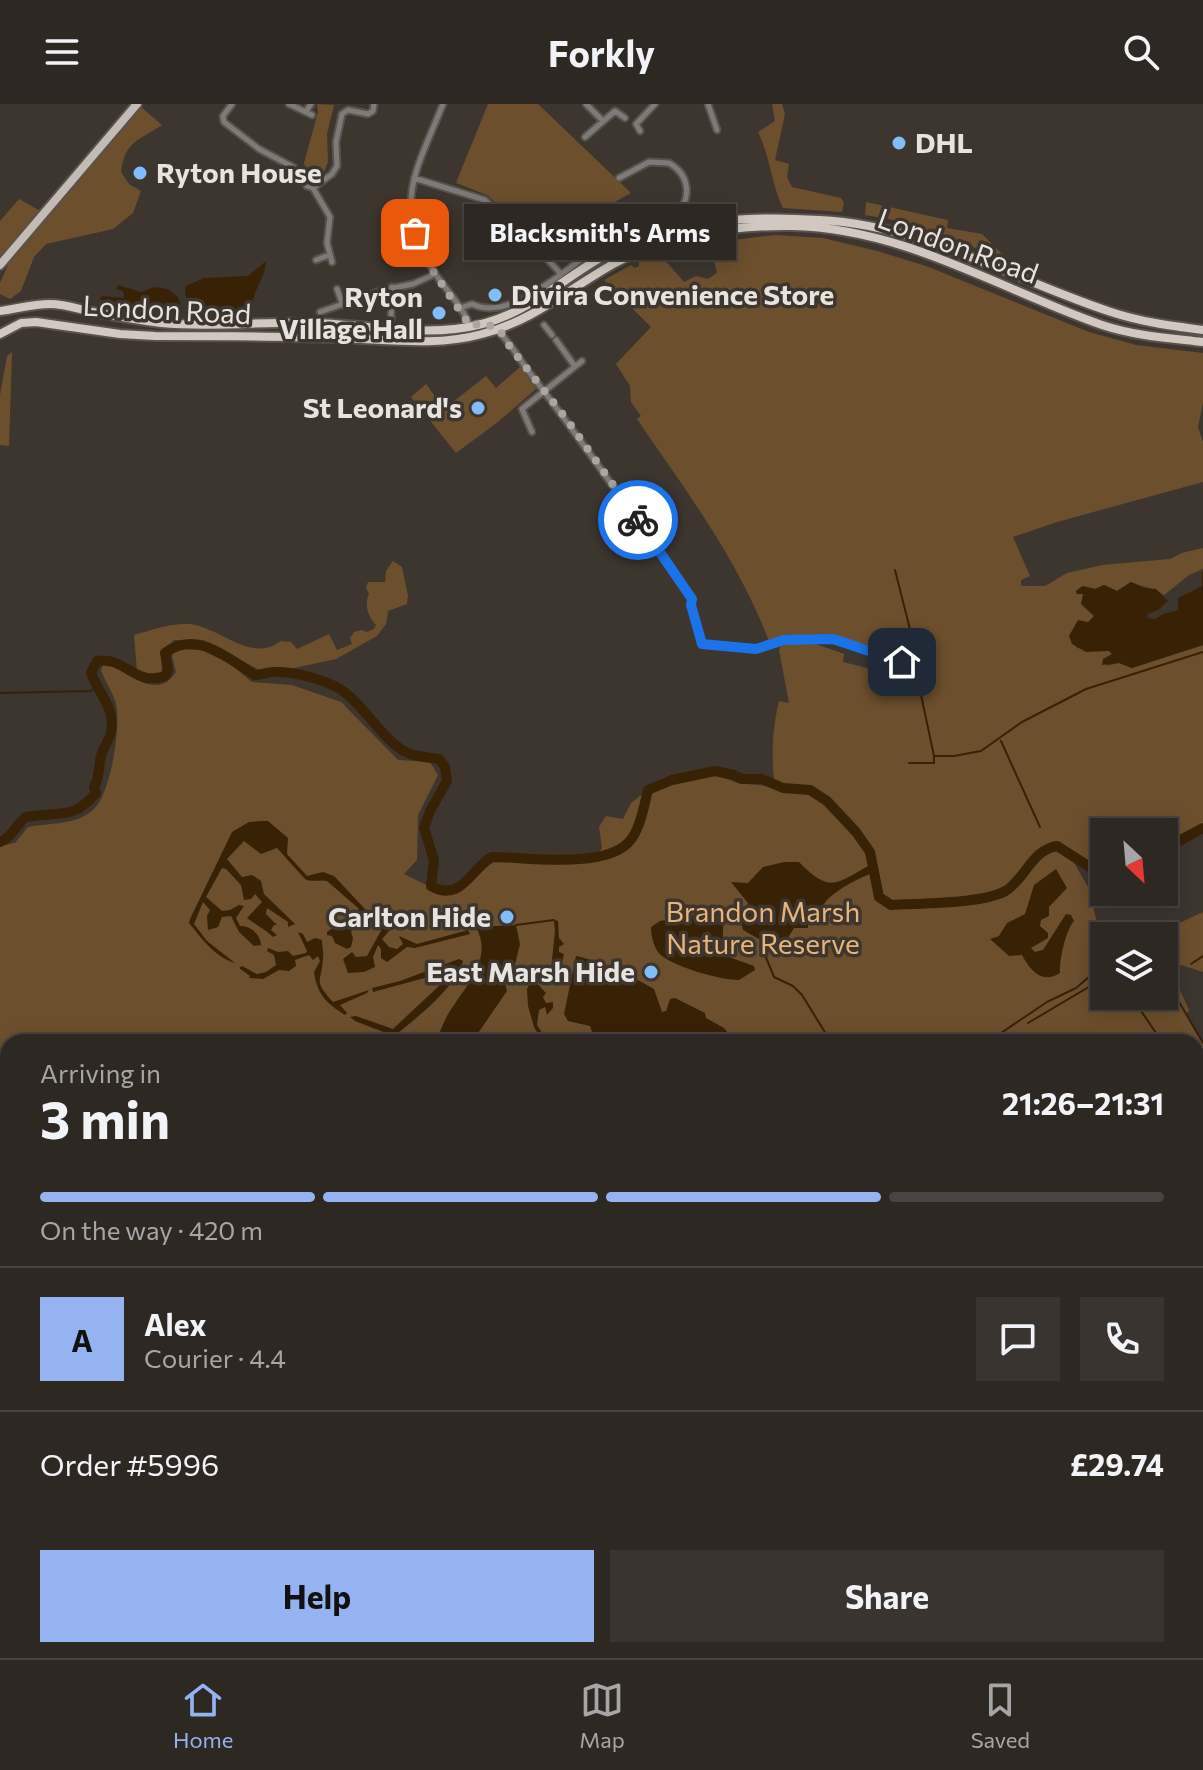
<!DOCTYPE html>
<html lang="en">
<head>
<meta charset="utf-8">
<style>
  :root { --surface:#2e2823; --page:#3a3430; --text:#f1f3f6; --muted:#a7a6a6; --line:#494441; --accent:#95b2f1 }
  body { margin:0; font-family:Commissioner,sans-serif; background:var(--page); color:var(--text); height:100vh; display:flex; flex-direction:column; font-size:30px; white-space:nowrap }
  * { box-sizing:border-box; margin:0 }
  p { font-size:26px; color:var(--muted) }
  .icon { flex:none; width:44px; height:44px; fill:none; stroke:currentColor; stroke-width:2; stroke-linecap:round; stroke-linejoin:round }
  .map { position:relative; flex:1; overflow:hidden }
  .sheet { position:absolute; left:0px; top:930px; width:1204px; height:624px; display:flex; flex-direction:column; background:var(--surface); border-radius:24px 24px 0 0; box-shadow:0 4px 20px #0003,0 0 0 2px var(--line) }
  .sheet>* { flex:none }
  .needle { width:52px; rotate:154deg }
  .controls { position:absolute; left:1090px; top:714px; display:grid; gap:16px }
  .controls a { display:grid; place-items:center; width:88px; height:88px; border-radius:0px; background:var(--surface); box-shadow:0 4px 20px #0003,0 0 0 2px var(--line); font-size:40px }
  .pin { position:absolute; display:grid; place-items:center; width:68px; height:68px; color:#fff; margin:-34px; border-radius:16px; box-shadow:0 4px 12px #0006 }
  .courier { position:absolute; display:grid; place-items:center; width:80px; height:80px; margin:-40px; border:6px solid #1a73e8; border-radius:50%; background:#fff; color:#222; box-shadow:0 2px 10px #0007 }
  .bubble { position:absolute; height:56px; border-radius:0px; background:var(--surface); box-shadow:0 4px 20px #0003,0 0 0 2px var(--line); font-size:26px; font-weight:700; line-height:56px; text-align:center }
  .summary em { font-style:normal; font-weight:700 }
  .summary div { display:flex; flex-direction:column-reverse }
  .summary { display:flex; align-items:center; justify-content:space-between; height:136px; padding:0 40px }
  h1 { font-size:52px; font-weight:700; line-height:60px }
  .bar { display:grid; grid-template-columns:repeat(4,1fr); gap:12px 8px; align-content:center; height:96px; padding:0 40px }
  .bar i { height:10px; border-radius:6px; background:var(--line) }
  .bar .selected { background:var(--accent) }
  .bar p { grid-column:span 4 }
  .line { display:flex; align-items:center; gap:20px; padding:0 40px; border-top:2px solid var(--line) }
  .line div { flex:1 }
  .round { display:grid; place-items:center; flex:none; width:84px; height:84px; border-radius:0px; background:var(--page) }
  .action { display:flex; gap:16px; margin-top:auto; padding:16px 40px }
  .action a { flex:1; height:92px; border-radius:0px; background:var(--accent); color:#111; font-size:32px; font-weight:700; line-height:92px; text-align:center }
  .action a+a { background:var(--page); color:var(--text) }
  header { display:flex; justify-content:space-between; align-items:center; height:104px; padding:0 40px; background:var(--surface); font-size:36px; font-weight:700 }
  .tabs { display:flex; justify-content:space-around; align-items:center; height:112px; border-top:2px solid var(--line); background:var(--surface); font-size:22px; color:var(--muted) }
  .tabs a { display:grid; justify-items:center; gap:4px }
  .tabs .selected { color:var(--accent) }
  .map>svg:first-child { display:block }
</style>
</head>
<body>
<header><svg class="icon" aria-label="menu" viewBox="0 0 24 24"><path d="M4 6h16M4 12h16M4 18h16"/></svg>Forkly<svg class="icon" aria-label="search" viewBox="0 0 24 24"><circle cx="10" cy="10" r="6"/><path d="M15 15l6 6"/></svg></header>
<div class="map">
<svg width="1203" height="1554" viewBox="0 0 1203 1554">
  <rect width="100%" height="100%" fill="#3d362f"/>
  <path fill="#6c502e" d="M 317,0 L 334,1 L 327,30 L 328,58 L 324,68 L 314,73 L 307,71 L 304,59 L 318,8 Z
    M 488,0 L 538,0 L 631,89 L 542,139 L 487,91 L 456,79 Z
    M 772,0 L 782,0 L 785,10 L 775,56 L 789,60 L 787,73 L 792,83 L 841,94 L 844,99 L 842,108 L 783,104 C 771,79 771,55 758,28 L 775,17 Z
    M 141,3 L 162,21 C 138,37 125,37 121,68 L 129,80 L 141,87 L 133,109 L 113,125 L 46,140 L 34,153 L 21,187 L 10,195 L 0,190 L 0,179 L 12,152 Z
    M 19,95 L 42,108 L 0,155 L 0,117 Z
    M 866,98 L 948,116 L 947,124 L 982,130 L 1006,154 L 889,115 L 865,111 Z
    M 775,131 L 823,134 L 877,147 L 926,162 L 1089,228 L 1136,241 L 1203,249 L 1203,298 L 1198,323 L 1203,338 L 1203,378 L 1057,418 L 1013,433 L 1030,472 L 1021,476 L 1021,482 L 1045,482 L 1067,469 L 1102,461 L 1170,455 L 1182,449 L 1203,444 L 1203,465 L 1189,471 L 1164,491 C 1155,484 1143,483 1131,478 L 1117,487 L 1104,481 L 1095,485 L 1082,482 L 1076,487 L 1077,490 L 1084,489 L 1081,500 L 1094,512 L 1088,519 L 1082,517 L 1069,532 L 1077,544 L 1109,547 L 1112,550 L 1106,562 L 1119,559 L 1132,564 L 1203,541 L 1203,724 L 1164,745 L 1164,728 L 1104,728 L 1104,772 L 1069,750 L 1088,783 L 1104,846 L 1104,892 L 1164,892 L 1164,832 L 1150,832 L 1168,824 L 1172,826 L 1173,822 L 1203,808 L 1203,868 L 1181,861 L 1171,866 L 1189,906 L 1186,911 L 1203,939 L 1203,1467 L 1196,1471 L 1196,938 L 8,938 L 8,1546 L 439,1546 L 443,1554 L 0,1554 L 0,742 L 15,739 L 28,723 C 49,719 77,721 93,706 C 111,690 121,623 116,600 C 113,588 105,578 101,566 L 104,559 C 128,566 156,599 176,568 L 172,552 L 175,545 L 201,546 L 229,559 L 252,578 L 292,581 L 341,598 L 398,656 L 430,658 L 438,671 L 418,711 L 417,756 L 404,770 C 425,780 451,798 470,776 C 478,766 481,759 492,753 L 593,758 L 602,744 L 599,723 L 606,712 L 623,715 L 631,699 L 640,692 L 675,678 L 717,671 L 737,679 L 775,683 C 771,653 772,627 779,597 L 789,599 L 779,546 L 781,542 L 806,537 L 810,541 L 813,539 L 844,550 L 843,558 L 875,566 L 878,555 L 905,557 L 906,552 C 863,539 815,523 770,540 C 740,458 686,387 637,315 L 641,312 L 631,298 L 630,282 L 616,260 L 651,223 L 604,176 L 631,161 L 635,164 L 639,162 L 639,157 L 658,148 L 684,178 L 696,172 L 708,175 L 717,169 L 713,153 L 699,140 Z
    M 12,248 L 9,342 L 0,341 L 0,291 L 7,252 Z
    M 520,263 L 537,284 L 498,318 L 456,349 L 411,293 L 426,280 L 444,305 L 486,272 L 496,284 Z
    M 393,457 L 402,463 L 408,492 L 407,500 L 388,507 L 386,520 L 377,532 L 336,555 L 289,565 L 271,565 L 263,568 L 203,536 L 174,536 L 161,549 L 162,568 L 151,572 L 137,567 L 134,531 C 151,526 171,519 189,520 C 220,523 251,560 281,537 L 291,538 L 297,545 L 329,530 L 337,546 L 352,540 L 350,534 L 354,528 L 362,526 L 367,528 L 374,525 L 376,521 C 368,512 364,501 369,490 L 366,484 L 368,478 L 385,478 L 386,467 Z
    M 1203,1476 L 1203,1554 L 1064,1554 L 1079,1546 L 1196,1546 L 1196,1481 Z"/>
  <path fill="#372206" d="M 266,157 C 265,172 257,181 253,196 L 245,199 L 244,207 C 225,208 178,212 186,182 L 204,174 L 248,172 Z
    M 118,181 L 141,188 L 154,183 L 168,185 L 178,193 L 182,206 L 142,205 L 141,201 L 128,203 L 99,195 L 102,192 L 124,194 L 123,187 L 116,185 Z
    M 1202,468 L 1203,468 L 1203,541 L 1132,564 L 1119,559 L 1102,561 L 1103,555 L 1112,550 L 1109,547 L 1086,548 L 1072,540 L 1069,532 L 1078,516 L 1088,518 L 1094,512 L 1081,500 L 1083,490 L 1077,490 L 1076,487 L 1083,482 L 1095,485 L 1104,481 L 1117,487 L 1131,478 L 1144,484 L 1156,485 L 1168,497 L 1158,506 L 1148,510 L 1147,514 L 1155,515 L 1163,510 L 1178,506 L 1178,494 L 1202,482 Z
    M 262,717 L 268,717 L 288,734 L 287,750 L 307,772 L 323,768 L 334,772 L 364,804 L 390,826 L 382,835 L 389,843 L 397,845 L 403,840 L 399,832 L 417,840 L 468,826 L 470,830 L 415,844 L 407,843 L 387,858 L 381,854 L 381,845 L 378,841 L 373,853 L 375,863 L 364,868 L 348,869 L 343,855 L 352,848 L 356,853 L 367,852 L 383,823 L 365,809 L 351,828 L 353,834 L 351,843 L 347,845 L 335,839 L 332,832 L 327,831 L 327,828 L 335,822 L 350,821 L 359,806 L 358,804 L 327,777 C 319,775 313,779 305,775 L 277,744 L 261,750 L 244,737 L 227,755 L 242,773 L 252,771 L 261,777 L 264,790 L 295,820 L 288,823 L 288,818 L 267,804 L 266,810 L 277,821 L 274,821 L 271,826 L 277,831 L 273,833 C 265,825 256,821 247,814 L 262,798 L 255,790 L 251,795 L 244,796 L 241,781 L 226,765 L 222,764 L 206,793 L 222,807 L 230,806 L 239,801 L 244,802 L 236,814 L 240,822 C 250,821 261,831 261,841 L 254,842 L 239,828 L 231,812 L 222,813 L 218,823 L 208,826 L 207,812 L 210,806 L 203,798 L 194,820 L 207,837 L 235,859 C 215,853 202,835 189,819 L 190,815 L 232,728 L 249,718 Z
    M 784,758 L 799,758 C 831,791 836,779 872,760 L 874,768 C 858,775 840,783 827,796 C 819,806 821,808 808,815 L 808,824 L 794,824 L 783,842 L 773,843 L 743,826 L 741,819 L 748,799 L 731,778 L 748,779 L 763,763 Z
    M 1056,765 L 1067,784 L 1049,803 L 1049,812 L 1041,816 L 1040,822 L 1048,829 L 1048,834 L 1031,844 L 1035,848 L 1043,846 L 1066,810 L 1071,811 L 1074,817 C 1066,825 1059,857 1060,869 C 1042,881 1030,866 1022,851 L 1009,852 L 990,835 L 999,832 L 1007,819 L 1025,810 L 1034,781 Z
    M 712,808 L 724,808 L 722,847 L 726,852 L 754,862 L 755,866 L 739,876 C 720,876 678,864 662,852 C 654,846 651,832 651,823 L 660,817 Z
    M 554,816 L 558,817 L 559,834 L 564,840 L 559,843 L 559,848 L 564,850 L 560,869 L 539,875 L 536,878 L 546,889 L 543,893 L 546,899 L 553,898 L 553,904 L 547,911 L 545,903 L 539,906 L 537,921 L 548,938 L 543,938 L 534,923 L 528,902 L 527,885 L 533,873 L 551,866 L 555,827 Z
    M 516,821 L 520,840 L 512,872 L 504,875 L 507,887 L 472,938 L 436,938 C 439,930 442,922 446,914 C 461,886 495,858 476,823 Z
    M 298,828 L 303,830 L 307,838 L 315,834 L 322,836 C 322,842 324,849 323,854 C 322,879 312,875 333,898 L 369,886 L 367,889 L 340,901 L 347,909 L 345,911 C 326,899 317,890 314,868 L 320,857 L 318,852 L 313,856 L 309,851 L 295,856 L 296,862 L 289,867 L 279,866 L 263,875 L 249,874 L 250,872 L 239,864 L 242,862 L 257,870 L 266,868 L 276,861 L 274,851 L 267,847 L 268,844 L 278,848 L 288,847 L 293,852 L 306,849 L 307,847 Z
    M 576,852 C 604,858 629,871 654,885 L 662,908 L 666,907 L 670,895 L 675,894 L 705,909 L 706,914 L 724,924 L 732,934 L 731,938 L 590,938 L 593,931 L 590,922 L 568,917 L 564,910 Z
    M 459,855 L 463,857 C 455,884 416,915 394,932 L 355,917 L 350,913 L 356,912 L 393,925 L 441,880 L 443,872 L 432,872 L 373,888 L 372,884 L 400,877 Z"/>
  <g fill="none" stroke-linecap="round" stroke-linejoin="round">
    <path stroke="#372206" stroke-width="2" d="M 895,466 L 915,545 L 914,558 L 934,652
      M 0,589 L 91,587 L 96,582
      M 1001,637 L 1040,723
      M 909,659 L 934,659 L 934,652 L 954,652 L 981,647 L 1022,618 L 1086,585 L 1203,548
      M 516,821 L 554,816
      M 769,841 L 765,851 L 774,873 L 793,882 L 802,891 L 831,938
      M 1191,860 L 1203,852
      M 1164,872 L 1203,939
      M 1131,892 L 1158,932
      M 1028,919 L 1104,874
      M 993,938 L 998,931 L 1047,898 L 1076,884 L 1104,860
      M 0,1261 L 4,1271
      M 6,1280 L 8,1281
      M 5,1443 L 8,1445
      M 976,1554 L 984,1546"/>
    <path stroke="#372206" stroke-width="10" d="M 0,738 C 13,733 15,721 26,713 C 57,707 73,717 96,689 L 94,683 C 100,673 98,664 101,652 C 103,644 109,637 111,628 C 116,604 98,589 91,569 L 97,557 C 125,552 135,583 165,572 L 168,566 L 165,549 C 196,525 227,554 255,571 C 262,571 267,568 273,568 C 294,567 322,575 340,585 C 364,600 384,639 408,649 C 416,653 429,653 439,655 L 445,663 L 447,677 L 430,707 L 424,724 L 434,756 L 431,782 C 462,799 470,765 492,753 C 526,753 602,765 628,739 C 640,727 644,702 648,686 L 672,676 L 715,667 L 734,671 L 742,675 L 762,675 L 783,684 L 810,686 L 827,697 L 856,728 L 870,748 L 879,793 L 891,801 C 919,799 986,800 1007,786 C 1026,773 1032,746 1057,742 L 1104,772
      M 1164,745 L 1203,724
      M 0,1125 L 8,1134
      M 0,1161 L 8,1162
      M 233,1546 L 236,1554"/>
    <g stroke="#58524b" stroke-width="9">
      <path id="minor" d="M 232,0 L 223,12 L 224,18 L 259,45 L 293,63 L 307,82 L 313,84
        M 289,0 L 312,11
        M 443,0 C 418,63 391,100 432,165 C 444,184 462,201 470,222
        M 586,0 L 603,17
        M 708,0 L 717,26
        M 306,7 L 311,0
        M 640,27 L 636,20 L 655,0
        M 585,33 L 615,7 L 625,14
        M 414,74 L 485,96 L 539,146 L 560,169
        M 313,84 L 332,70 L 337,62 L 336,38 L 342,10 L 348,6 L 368,10 L 373,7 L 374,0
        M 313,84 L 330,113 L 327,139 L 332,158
        M 316,156 L 329,151
        M 337,185 L 343,201
        M 460,204 L 472,200 C 513,220 570,159 604,140 C 625,127 651,121 674,112 C 693,96 690,71 669,59 L 649,58 L 619,74
        M 320,208 L 383,186 L 413,180 L 435,170
        M 391,216 L 392,183
        M 484,219 C 505,227 516,251 529,268 C 587,342 638,419 692,495 L 691,501 L 702,540 L 756,545 L 784,536 L 833,535 L 902,558
        M 544,221 L 552,231
        M 556,236 L 574,261
        M 532,328 L 522,305 L 582,257
        M 1196,1471 L 1203,1467
        M 1037,1554 L 1051,1546"/>
    </g>
    <g stroke="#58524b" stroke-width="12">
      <path id="primary" d="M 0,161 L 137,0"/>
    </g>
    <g stroke="#58524b" stroke-width="12">
      <path id="trunk" d="M 0,207 C 16,205 33,200 50,200 C 64,200 79,205 93,208 C 115,212 138,216 161,219 C 213,224 266,217 318,219 C 363,221 410,230 455,225 C 519,218 549,184 600,154 C 666,116 745,111 819,116 C 924,121 1013,176 1111,208 C 1141,218 1172,222 1203,226
        M 0,230 L 21,219 L 36,218 L 120,230 L 155,232 C 216,232 277,232 337,234 C 385,235 435,243 482,230 C 533,217 570,184 615,159 C 668,131 733,121 792,122 C 904,124 999,185 1102,221 C 1135,232 1169,234 1203,238"/>
    </g>
    <use href="#minor" stroke="#7e7a77" stroke-width="5"/>
    <use href="#primary" stroke="#c3bcb4" stroke-width="8"/>
    <use href="#trunk" stroke="#d1c9c0" stroke-width="8"/>
  </g>
  <g fill="none" stroke-linecap="round" stroke-linejoin="round">
    <path stroke="#aca6a1" stroke-width="8" stroke-dasharray="0 14.4" d="M 415,129 L 425,155 L 470,222 L 483,219 L 499,225 L 510,243 L 568,317 L 638,416"/>
    <path stroke="#1a73e8" stroke-width="10" d="M 638,416 L 692,495 L 691,501 L 702,540 L 756,545 L 784,536 L 833,535 L 902,558"/>
  </g>
  <g fill="#81bdfa" stroke="#3d362f" stroke-width="3">
    <circle cx="899" cy="39" r="8"/>
    <circle cx="140" cy="69" r="8"/>
    <circle cx="495" cy="191" r="8"/>
    <circle cx="439" cy="209" r="8"/>
    <circle cx="478" cy="304" r="8"/>
    <circle cx="507" cy="813" r="8"/>
    <circle cx="651" cy="868" r="8"/>
  </g>
  <g text-anchor="middle" stroke-width="7" stroke-linejoin="round" paint-order="stroke">
    <g font-size="28" font-weight="bold" fill="#e7e3de" stroke="#3d362f" text-anchor="end">
      <text x="915" y="49" text-anchor="start">DHL</text>
      <text x="156" y="79" text-anchor="start">Ryton House</text>
      <text x="511" y="201" text-anchor="start">Divira Convenience Store</text>
      <text x="423" y="203">Ryton<tspan x="423" dy="32">Village Hall</tspan></text>
      <text x="462" y="314">St Leonard's</text>
      <text x="491" y="823">Carlton Hide</text>
      <text x="635" y="878">East Marsh Hide</text>
    </g>
    <g font-size="28" fill="#e7e3de" stroke="#3d362f">
      <text transform="translate(958 142) rotate(20)" y="10">London Road</text>
      <text transform="translate(167 206) rotate(3)" y="10">London Road</text>
    </g>
    <g font-size="28" fill="#e7b57b" stroke="#3d362f">
      <text x="763" y="818">Brandon Marsh<tspan x="763" dy="32">Nature Reserve</tspan></text>
    </g>
  </g>
</svg>
<div class="controls">
<a><svg class="needle" viewBox="-14 -14 28 28"><path d="M0-13l5 13h-10z" fill="#e53935"/><path d="M0 13l5-13h-10z" fill="#a7a6a6"/></svg></a>
<a><svg class="icon" aria-label="layers" viewBox="0 0 24 24"><path d="M12 4l9 5-9 5-9-5zM3 14l9 5 9-5"/></svg></a>
</div>
<div class="pin" style="left:415px;top:129px;background:#ea580c"><svg class="icon" aria-label="bag" viewBox="0 0 24 24"><path d="M5 8h14l-1 12H6zM9 8a3 3 0 0 1 6 0"/></svg></div>
<div class="pin" style="left:902px;top:558px;background:#1f2937"><svg class="icon" aria-label="home" viewBox="0 0 24 24"><path d="M3 11l9-7 9 7M6 9v11h12V9"/></svg></div>
<div class="courier" style="left:638px;top:416px"><svg class="icon" aria-label="bike" viewBox="0 0 24 24"><circle cx="6" cy="16" r="4"/><circle cx="18" cy="16" r="4"/><path d="M6 16l4-8h5l3 8M10 8l3 8H6M13 5h3"/></svg></div>
<div class="bubble" style="left:464px;top:100px;width:272px">Blacksmith's Arms</div>
<section class="sheet">
<div class="summary"><div><h1>3 min</h1><p>Arriving in</p></div><em>21:26–21:31</em></div>
<div class="bar"><i class="selected"></i><i class="selected"></i><i class="selected"></i><i></i><p>On the way · 420 m</p></div>
<div class="line" style="height:144px"><b class="round" style="background:var(--accent);color:#111">A</b><div><b>Alex</b><p>Courier · 4.4</p></div><a class="round"><svg class="icon" aria-label="chat" viewBox="0 0 24 24"><path d="M4 5h16v11H9l-5 4z"/></svg></a><a class="round"><svg class="icon" aria-label="phone" viewBox="0 0 24 24"><path d="M5 4h4l2 5-3 2q2 4 5 5l2-3 5 2v4C11 20 4 13 5 4z"/></svg></a></div>
<div class="line" style="height:104px"><div>Order #5996</div><b>£29.74</b></div>
<div class="action"><a>Help</a><a>Share</a></div>
</section>
</div>
<nav class="tabs">
<a class="selected"><svg class="icon" aria-label="home" viewBox="0 0 24 24"><path d="M3 11l9-7 9 7M6 9v11h12V9"/></svg>Home</a>
<a><svg class="icon" aria-label="map" viewBox="0 0 24 24"><path d="M3 6l6-2 6 2 6-2v14l-6 2-6-2-6 2zM9 4v14M15 6v14"/></svg>Map</a>
<a><svg class="icon" aria-label="saved" viewBox="0 0 24 24"><path d="M7 4h10v16l-5-4-5 4z"/></svg>Saved</a>
</nav>
</body>
</html>
